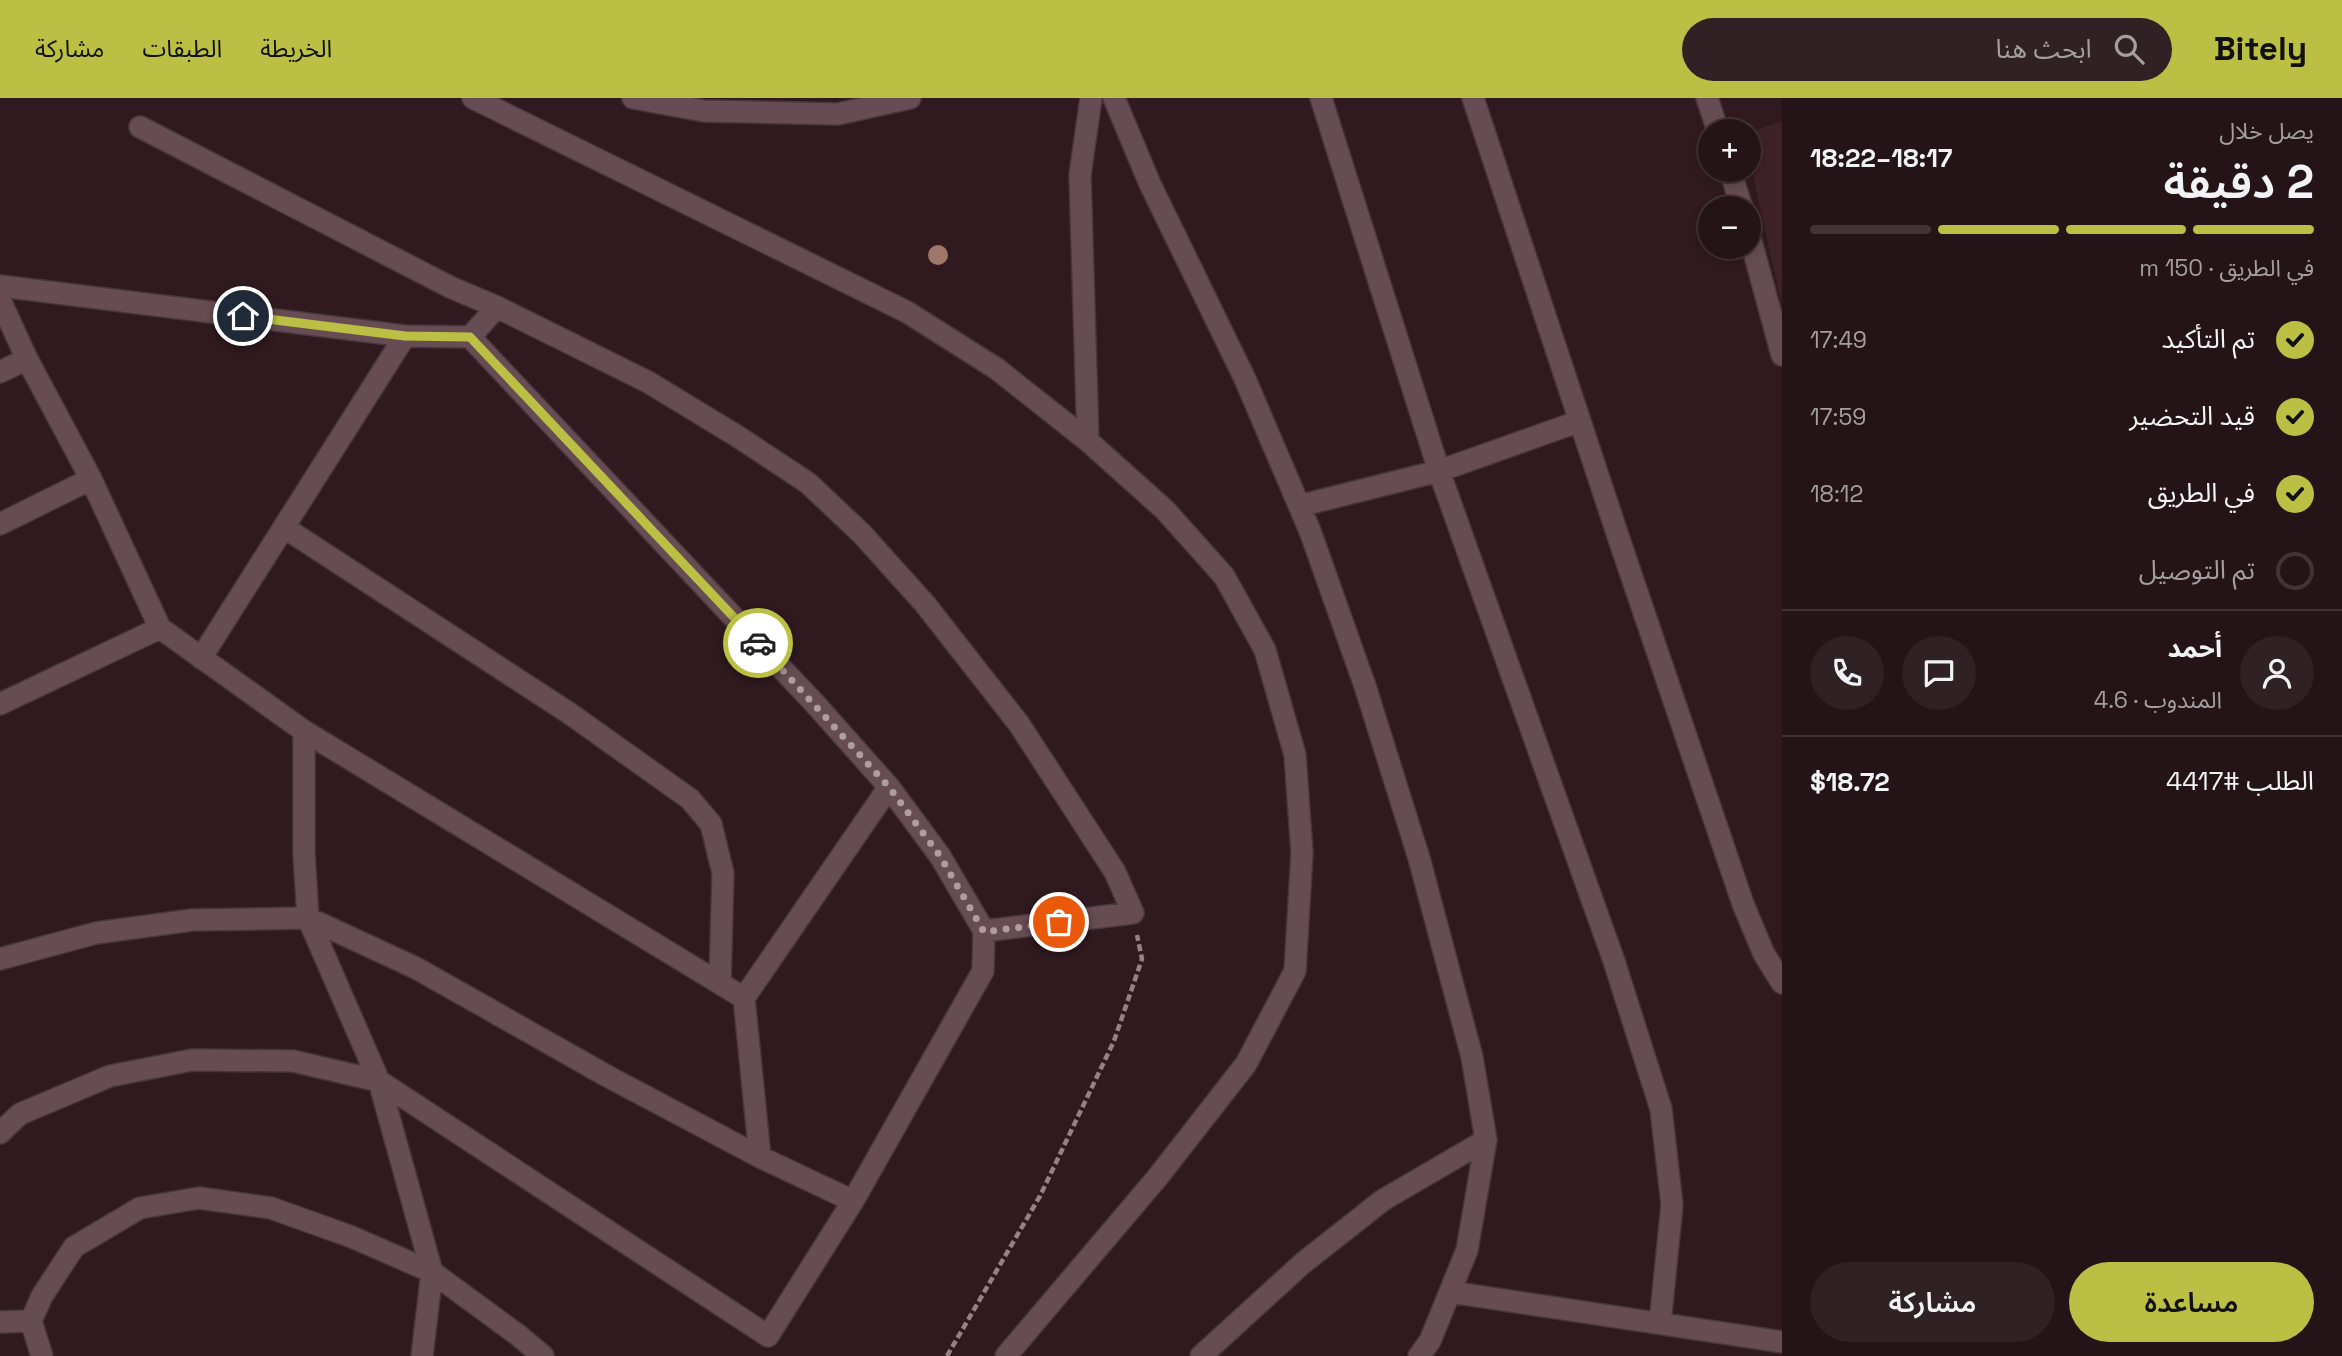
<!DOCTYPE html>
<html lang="ar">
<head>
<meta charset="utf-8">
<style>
  :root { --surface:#241417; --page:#302124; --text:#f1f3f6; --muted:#a39ea1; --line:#413336; --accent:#bbc044 }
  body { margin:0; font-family:"Space Grotesk","Noto Sans Arabic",sans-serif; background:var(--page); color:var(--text); direction:rtl; height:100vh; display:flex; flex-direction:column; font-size:26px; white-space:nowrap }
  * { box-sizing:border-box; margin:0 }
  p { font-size:23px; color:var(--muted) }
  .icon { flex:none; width:38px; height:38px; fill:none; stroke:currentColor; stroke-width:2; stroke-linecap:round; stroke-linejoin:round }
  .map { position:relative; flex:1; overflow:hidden; direction:ltr }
  .details { display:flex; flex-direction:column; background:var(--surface); width:560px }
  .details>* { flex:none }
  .buttons { position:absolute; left:1698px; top:21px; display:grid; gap:14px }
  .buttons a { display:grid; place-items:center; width:63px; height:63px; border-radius:50%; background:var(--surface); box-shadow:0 4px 10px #0003,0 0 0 2px var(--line); font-size:35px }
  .pin { position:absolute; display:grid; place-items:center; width:60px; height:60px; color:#fff; margin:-30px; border:4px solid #fff; border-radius:50%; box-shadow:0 2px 7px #0007 }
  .courier { position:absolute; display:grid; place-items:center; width:70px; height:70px; margin:-35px; border:5px solid #bbc044; border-radius:50%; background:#fff; color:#222; box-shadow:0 2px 9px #0007 }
  .summary em { font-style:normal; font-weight:600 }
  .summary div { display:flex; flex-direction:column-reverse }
  .summary { display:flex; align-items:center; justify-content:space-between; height:119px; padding:0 28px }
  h1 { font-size:46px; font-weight:600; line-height:52px }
  .bar { display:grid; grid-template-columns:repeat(4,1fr); gap:10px 7px; align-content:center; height:84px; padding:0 28px }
  .bar i { height:9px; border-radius:5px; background:var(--line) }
  .bar .on { background:var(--accent) }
  .bar p { grid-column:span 4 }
  .line { display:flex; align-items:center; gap:18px; padding:0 28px; border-top:2px solid var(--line) }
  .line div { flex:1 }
  .round { display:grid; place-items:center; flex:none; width:74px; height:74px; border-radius:37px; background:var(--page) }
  ol { padding:0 28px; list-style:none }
  li { display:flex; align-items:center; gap:21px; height:77px }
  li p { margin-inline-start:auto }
  li .icon { padding:7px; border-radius:50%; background:var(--accent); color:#111; stroke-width:4 }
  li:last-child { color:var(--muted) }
  li i { width:38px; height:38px; border:4px solid var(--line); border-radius:50% }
  .button { display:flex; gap:14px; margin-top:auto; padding:14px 28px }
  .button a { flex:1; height:80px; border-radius:42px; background:var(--accent); color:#111; font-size:28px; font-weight:600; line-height:80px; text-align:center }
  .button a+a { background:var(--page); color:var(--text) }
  header { display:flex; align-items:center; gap:42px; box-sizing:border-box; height:98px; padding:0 35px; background:var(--accent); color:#111 }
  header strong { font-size:33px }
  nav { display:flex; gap:38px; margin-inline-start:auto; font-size:24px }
  .search { width:490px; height:63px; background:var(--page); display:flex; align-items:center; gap:18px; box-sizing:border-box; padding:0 24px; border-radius:38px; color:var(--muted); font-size:26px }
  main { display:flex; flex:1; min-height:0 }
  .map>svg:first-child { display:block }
</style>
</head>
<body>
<header>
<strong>Bitely</strong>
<div class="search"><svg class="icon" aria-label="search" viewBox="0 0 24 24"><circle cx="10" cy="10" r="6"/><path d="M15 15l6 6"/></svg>ابحث هنا</div>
<nav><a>الخريطة</a><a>الطبقات</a><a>مشاركة</a></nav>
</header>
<main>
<section class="details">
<div class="summary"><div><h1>2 دقيقة</h1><p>يصل خلال</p></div><em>18:17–18:22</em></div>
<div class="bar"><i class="on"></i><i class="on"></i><i class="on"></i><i></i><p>في الطريق · 150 m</p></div>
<ol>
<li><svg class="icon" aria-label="check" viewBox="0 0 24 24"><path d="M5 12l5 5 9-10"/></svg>تم التأكيد<p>17:49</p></li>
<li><svg class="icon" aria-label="check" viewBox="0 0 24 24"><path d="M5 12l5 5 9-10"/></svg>قيد التحضير<p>17:59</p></li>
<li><svg class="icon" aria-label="check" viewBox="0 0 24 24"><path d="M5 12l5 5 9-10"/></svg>في الطريق<p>18:12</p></li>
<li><i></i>تم التوصيل</li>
</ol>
<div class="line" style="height:126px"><a class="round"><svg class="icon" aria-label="person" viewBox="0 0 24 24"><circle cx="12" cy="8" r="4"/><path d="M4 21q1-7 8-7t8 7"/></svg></a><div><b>أحمد</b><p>المندوب · 4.6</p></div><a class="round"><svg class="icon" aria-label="chat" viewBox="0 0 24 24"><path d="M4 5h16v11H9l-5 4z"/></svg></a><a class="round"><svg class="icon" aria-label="phone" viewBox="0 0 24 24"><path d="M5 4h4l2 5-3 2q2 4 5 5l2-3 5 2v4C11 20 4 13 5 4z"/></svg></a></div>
<div class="line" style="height:91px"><div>الطلب #4417</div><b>$18.72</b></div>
<div class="button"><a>مساعدة</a><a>مشاركة</a></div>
</section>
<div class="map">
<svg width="1782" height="1258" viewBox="0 0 1782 1258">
  <rect width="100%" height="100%" fill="#301a1f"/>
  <path fill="#3f2128" d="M 1782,24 L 1782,208 L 1748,56 L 1748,34 Z"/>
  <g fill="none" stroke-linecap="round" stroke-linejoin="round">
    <g stroke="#47363a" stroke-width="24">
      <path id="minor" d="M 473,0 L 907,214 L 997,271 L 1088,343 L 1165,412 L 1224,478 L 1265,552 L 1295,657 L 1302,755 L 1295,873 L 1246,966 L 1157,1080 L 1006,1258
        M 633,0 L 704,13 L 838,16 L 910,0
        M 1114,0 L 1150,86 L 1245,281 L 1310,433 L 1365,588 L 1419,760 L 1472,959 L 1486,1042 L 1467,1152 L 1430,1243 L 1419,1258
        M 1321,0 L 1439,373 L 1614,863 L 1661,1011 L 1672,1107 L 1660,1225
        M 1473,0 L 1619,441 L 1743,806 L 1764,856 L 1782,885
        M 1707,0 L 1718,33
        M 1730,72 L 1742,110
        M 1748,132 L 1782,257
        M 0,188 L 405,238 L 470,239
        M 0,202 L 27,261 L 91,381 L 160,530 L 304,633 L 744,900
        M 497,209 L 648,284 L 737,338 L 808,385 L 862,436 L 925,506 L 1019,626 L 1115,774 L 1133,815 L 984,833
        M 0,274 L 27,261
        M 1088,343 L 1080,77 L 1091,0
        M 1299,408 L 1439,373 L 1580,323
        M 0,426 L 91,381
        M 285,430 L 569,615 L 690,701 L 711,726 L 723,775 L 720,885
        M 201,560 L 405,238
        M 0,606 L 160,530
        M 304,633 L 304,756 L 308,820 L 379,983 L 432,1174 L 422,1258
        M 0,861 L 96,835 L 192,822 L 308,820 L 416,870 L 607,978 L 760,1059 L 853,1103
        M 0,1035 L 20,1016 L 110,978 L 192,962 L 293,963 L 379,983 L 768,1238 L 853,1103 L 983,873 L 984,833 L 940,758 L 889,689 L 817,608 L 470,239 L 497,209 L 450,189 L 140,29
        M 760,1059 L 744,900 L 889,689
        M 1450,1194 L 1782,1244
        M 0,1224 L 31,1223
        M 42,1258 L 31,1223 L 42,1198 L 74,1149 L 140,1110 L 199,1100 L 271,1110 L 352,1139 L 432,1174 L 518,1237 L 543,1258
        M 1201,1258 L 1303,1165 L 1383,1102 L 1486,1042"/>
    </g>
    <path stroke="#958286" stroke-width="4.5" stroke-dasharray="7 3.5" stroke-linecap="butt" d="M 947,1258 L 1040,1098 L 1114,943 L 1142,861 L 1137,837"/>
    <use href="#minor" stroke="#674d53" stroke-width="21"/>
  </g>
  <circle fill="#9e766a" cx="938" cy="157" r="10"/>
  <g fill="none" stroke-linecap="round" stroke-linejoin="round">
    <path stroke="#af9da0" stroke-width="7" stroke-dasharray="0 12.6" d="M 758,545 L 889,689 L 940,758 L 984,834 L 1059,824"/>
    <path stroke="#bbc044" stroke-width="9" d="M 243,218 L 405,238 L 470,239 L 758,545"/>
  </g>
</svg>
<div class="buttons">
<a>+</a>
<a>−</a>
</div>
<div class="pin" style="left:1059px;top:824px;background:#ea580c"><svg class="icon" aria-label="bag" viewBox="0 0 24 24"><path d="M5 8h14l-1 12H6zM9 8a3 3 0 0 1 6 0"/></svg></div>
<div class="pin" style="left:243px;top:218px;background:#1f2937"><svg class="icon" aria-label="home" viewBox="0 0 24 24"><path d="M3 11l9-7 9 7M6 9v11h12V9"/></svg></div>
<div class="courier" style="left:758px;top:545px"><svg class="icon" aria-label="car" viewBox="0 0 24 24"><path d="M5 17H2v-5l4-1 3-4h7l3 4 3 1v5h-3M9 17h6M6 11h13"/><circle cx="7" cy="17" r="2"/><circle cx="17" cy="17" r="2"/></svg></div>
</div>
</main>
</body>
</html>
